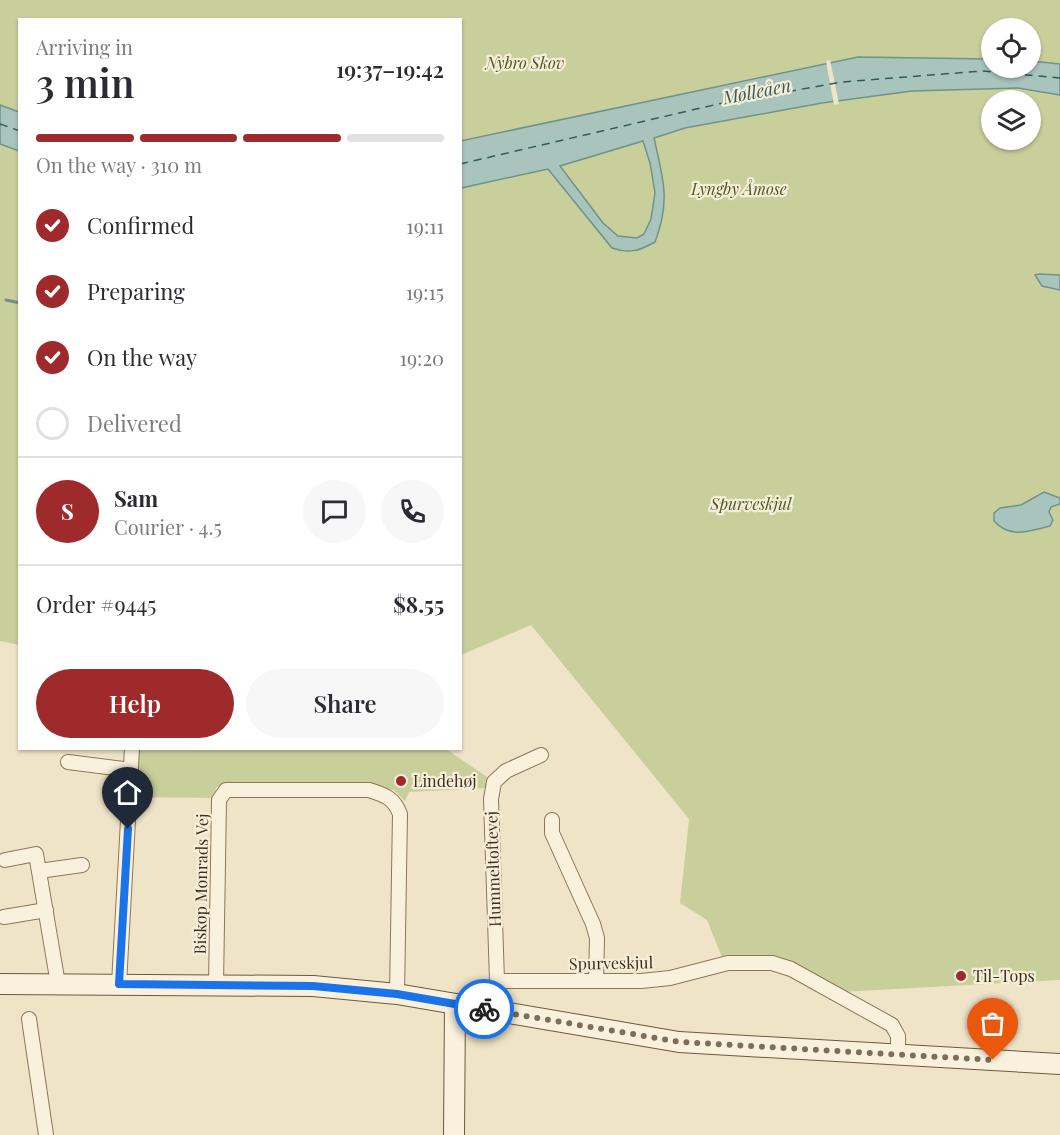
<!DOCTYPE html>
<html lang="en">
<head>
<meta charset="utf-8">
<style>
  :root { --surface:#fff; --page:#f7f7f7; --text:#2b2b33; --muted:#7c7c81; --line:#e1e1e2; --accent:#9e2a2b }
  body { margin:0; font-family:"Playfair Display",serif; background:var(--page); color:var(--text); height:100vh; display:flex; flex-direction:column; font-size:22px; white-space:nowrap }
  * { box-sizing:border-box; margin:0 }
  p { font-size:20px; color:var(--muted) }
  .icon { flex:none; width:33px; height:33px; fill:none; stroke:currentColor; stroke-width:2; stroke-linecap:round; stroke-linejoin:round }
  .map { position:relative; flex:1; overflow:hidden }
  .side { position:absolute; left:18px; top:18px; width:444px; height:732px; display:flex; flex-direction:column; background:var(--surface); border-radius:0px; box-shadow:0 2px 4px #0004 }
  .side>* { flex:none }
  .buttons { position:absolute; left:981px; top:18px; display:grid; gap:12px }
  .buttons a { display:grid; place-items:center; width:60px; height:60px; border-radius:50%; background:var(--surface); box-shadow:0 2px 4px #0004; font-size:30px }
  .pin { position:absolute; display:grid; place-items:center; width:51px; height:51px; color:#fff; margin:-62px -26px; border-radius:50% 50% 50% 0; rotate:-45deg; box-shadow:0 0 6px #0007 }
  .pin .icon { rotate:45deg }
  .courier { position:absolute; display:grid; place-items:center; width:60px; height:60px; margin:-30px; border:4px solid #1a73e8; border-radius:50%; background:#fff; color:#222; box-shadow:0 2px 8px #0007 }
  .overview em { font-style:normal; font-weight:600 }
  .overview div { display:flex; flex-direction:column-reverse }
  .overview { display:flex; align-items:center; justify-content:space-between; height:102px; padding:0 18px }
  h1 { font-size:39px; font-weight:600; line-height:45px }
  .bar { display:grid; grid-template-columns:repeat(4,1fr); gap:9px 6px; align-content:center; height:72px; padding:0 18px }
  .bar i { height:8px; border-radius:4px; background:var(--line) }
  .bar .selected { background:var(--accent) }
  .bar p { grid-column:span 4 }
  .line { display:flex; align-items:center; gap:15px; padding:0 18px; border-top:2px solid var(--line) }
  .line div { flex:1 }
  .round { display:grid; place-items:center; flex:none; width:63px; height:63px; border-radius:32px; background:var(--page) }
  ol { padding:0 18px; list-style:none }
  li { display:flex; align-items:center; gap:18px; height:66px }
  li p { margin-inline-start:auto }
  li .icon { padding:6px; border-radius:50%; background:var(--accent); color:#fff; stroke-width:4 }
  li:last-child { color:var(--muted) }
  li i { width:33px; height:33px; border:3px solid var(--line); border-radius:50% }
  .button { display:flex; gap:12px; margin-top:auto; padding:12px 18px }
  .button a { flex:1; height:69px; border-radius:36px; background:var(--accent); color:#fff; font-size:24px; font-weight:600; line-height:69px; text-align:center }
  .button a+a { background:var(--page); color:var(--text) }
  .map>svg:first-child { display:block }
</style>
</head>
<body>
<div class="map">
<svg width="1060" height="1135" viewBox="0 0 1060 1135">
  <rect width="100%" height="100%" fill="#f0e4c8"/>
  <path fill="#c9cf9b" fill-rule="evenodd" d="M 0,0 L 1060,0 L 1060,64 L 1031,61 L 1030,28 L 992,28 L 991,59 L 858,57 L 461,141 L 460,20 L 20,20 L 19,112 L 0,105 Z
    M 1018,88 L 1060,95 L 1060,275 L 1052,275 L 1042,286 L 1060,290 L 1060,498 L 1044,492 L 1021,505 L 1000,508 L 994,521 C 1010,539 1029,530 1050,526 L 1053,520 L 1048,512 L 1051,507 L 1060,504 L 1060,980 L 842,992 L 788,964 L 723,960 L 707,920 L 680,903 L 689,819 L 531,625 L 461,655 L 461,188 L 548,169 L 612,248 L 655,242 L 656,144 L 654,138 L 685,128 L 822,103 L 912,91 ZM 992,100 L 1030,100 L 1030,140 L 992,140 Z
    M 643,141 L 650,163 L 655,193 L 651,219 L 644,234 L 637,238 L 618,236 L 603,223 L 560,166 Z
    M 0,144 L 20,151 L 19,645 L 0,641 Z
    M 135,749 L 446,749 L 490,779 L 486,788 L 409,792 L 405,801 L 394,790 L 373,786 L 216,787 L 215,798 L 132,797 Z"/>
  <path fill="#a9c4bc" stroke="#6f938a" stroke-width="1.5" fill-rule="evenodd" d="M 858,57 L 991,59 L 992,68 L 1030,68 L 1031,61 L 1060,64 L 1060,95 L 1018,88 L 912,91 L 822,103 L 685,128 L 654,138 C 663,179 671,200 655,242 C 639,251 629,254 612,248 L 548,169 L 461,188 L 460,141 ZM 643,141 L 650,163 L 655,193 L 651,219 L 644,234 L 637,238 L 618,236 L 603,223 L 560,166 Z
    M 0,105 L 19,112 L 19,151 L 0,144 Z
    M 1039,274 L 1060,275 L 1060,290 L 1042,286 L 1035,275 Z
    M 1044,492 L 1060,498 L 1060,504 L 1051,507 L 1049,512 L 1053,520 L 1050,526 C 1029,531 1010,539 994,521 L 994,513 L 1000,508 L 1021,505 Z"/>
  <path fill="#f0e4c8" d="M 830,60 L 839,104 L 834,105 L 826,61 Z"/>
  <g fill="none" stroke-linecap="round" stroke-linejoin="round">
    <path stroke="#6f938a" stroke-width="3" d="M 6,300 L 20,303"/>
    <path stroke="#2f5d5a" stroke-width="1.5" stroke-dasharray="8 6" stroke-linecap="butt" d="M 0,124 L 20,131
      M 460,164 L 718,104 L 842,82 L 982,71 L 1060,78"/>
    <g stroke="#8d765c" stroke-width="16">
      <path id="street" d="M 68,762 L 131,770
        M 552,820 L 552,833 L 593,924 L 597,938 L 596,981
        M 5,860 L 36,854 L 58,984
        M 39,871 L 82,865
        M 4,917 L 46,910
        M 497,981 L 641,981 L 670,978 L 728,963 L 772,963 L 791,969 L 892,1025 L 898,1036 L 898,1055
        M 119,984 L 132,748
        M 216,985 L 219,800 L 226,790 L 369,790 C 385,795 394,798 400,814 L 397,994
        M 498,1011 L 491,799 L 494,782 L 506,771 L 541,755
        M 29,1019 L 46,1135"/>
    </g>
    <g stroke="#6f573f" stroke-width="22">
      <path id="secondary" d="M 0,984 L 313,986 L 397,994 L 679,1042 L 1060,1064
        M 454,1135 L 455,1004"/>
    </g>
    <use href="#street" stroke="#faf1dc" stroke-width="14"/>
    <use href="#secondary" stroke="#faf1dc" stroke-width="20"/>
  </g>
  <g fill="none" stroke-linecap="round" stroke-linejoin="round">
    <path stroke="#7c6e5b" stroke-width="6" stroke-dasharray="0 10.8" d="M 484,1009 L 680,1042 L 993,1060"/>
    <path stroke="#1a73e8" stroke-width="8" d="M 128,829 L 119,984 L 313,986 L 397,994 L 484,1009"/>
  </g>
  <g fill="#9e2a2b" stroke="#f7eed8" stroke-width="2">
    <circle cx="401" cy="781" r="6"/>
    <circle cx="961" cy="976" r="6"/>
  </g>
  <g text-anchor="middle" stroke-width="4.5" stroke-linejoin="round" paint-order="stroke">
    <g font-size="16" font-style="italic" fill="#4d5a26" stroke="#f7eed8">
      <text x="525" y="69">Nybro Skov</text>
      <text x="739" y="195">Lyngby Åmose</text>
      <text x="751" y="510">Spurveskjul</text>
    </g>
    <g font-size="16" fill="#3d2e20" stroke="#f7eed8" text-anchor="start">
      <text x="413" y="787">Lindehøj</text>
      <text x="973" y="982">Til-Tops</text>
    </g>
    <g font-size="16" fill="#3d2e20" stroke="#f7eed8">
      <text transform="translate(493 869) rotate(-92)" y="6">Hummeltoftevej</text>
      <text transform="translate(201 884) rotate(-89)" y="6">Biskop Monrads Vej</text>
      <text transform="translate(611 963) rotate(-1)" y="6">Spurveskjul</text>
    </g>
    <g font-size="18" font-style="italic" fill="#2f5d5a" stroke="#f7eed8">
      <text transform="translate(757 92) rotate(-11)" y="6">Mølleåen</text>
    </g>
  </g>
</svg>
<div class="buttons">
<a><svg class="icon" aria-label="locate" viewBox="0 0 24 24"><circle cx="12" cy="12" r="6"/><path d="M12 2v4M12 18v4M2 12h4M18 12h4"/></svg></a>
<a><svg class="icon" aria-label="layers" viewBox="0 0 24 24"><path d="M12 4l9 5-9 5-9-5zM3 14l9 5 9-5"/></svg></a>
</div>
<div class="pin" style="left:993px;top:1060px;background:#ea580c"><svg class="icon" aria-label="bag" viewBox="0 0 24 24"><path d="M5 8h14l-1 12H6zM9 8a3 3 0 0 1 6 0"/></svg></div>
<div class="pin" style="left:128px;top:829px;background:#1f2937"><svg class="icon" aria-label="home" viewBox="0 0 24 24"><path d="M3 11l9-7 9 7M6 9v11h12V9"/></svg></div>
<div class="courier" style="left:484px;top:1009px"><svg class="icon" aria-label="bike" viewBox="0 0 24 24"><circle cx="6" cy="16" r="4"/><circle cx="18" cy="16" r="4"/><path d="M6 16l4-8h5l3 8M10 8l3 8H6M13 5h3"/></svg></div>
<section class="side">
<div class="overview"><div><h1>3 min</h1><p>Arriving in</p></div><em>19:37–19:42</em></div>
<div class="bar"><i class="selected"></i><i class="selected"></i><i class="selected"></i><i></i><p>On the way · 310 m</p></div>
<ol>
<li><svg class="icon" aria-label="check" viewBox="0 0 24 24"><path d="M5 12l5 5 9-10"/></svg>Confirmed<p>19:11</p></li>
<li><svg class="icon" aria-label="check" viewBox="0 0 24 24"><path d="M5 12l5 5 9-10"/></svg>Preparing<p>19:15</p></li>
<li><svg class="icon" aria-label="check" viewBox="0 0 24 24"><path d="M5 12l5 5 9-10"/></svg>On the way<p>19:20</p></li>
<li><i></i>Delivered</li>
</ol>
<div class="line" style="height:108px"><b class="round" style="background:var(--accent);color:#fff">S</b><div><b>Sam</b><p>Courier · 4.5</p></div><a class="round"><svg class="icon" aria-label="chat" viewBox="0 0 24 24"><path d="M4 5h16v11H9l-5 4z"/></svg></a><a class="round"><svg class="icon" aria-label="phone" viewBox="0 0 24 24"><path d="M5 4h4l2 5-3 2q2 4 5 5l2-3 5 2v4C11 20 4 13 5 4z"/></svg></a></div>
<div class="line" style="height:78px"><div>Order #9445</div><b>$8.55</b></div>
<div class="button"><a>Help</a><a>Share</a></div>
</section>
</div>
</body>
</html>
